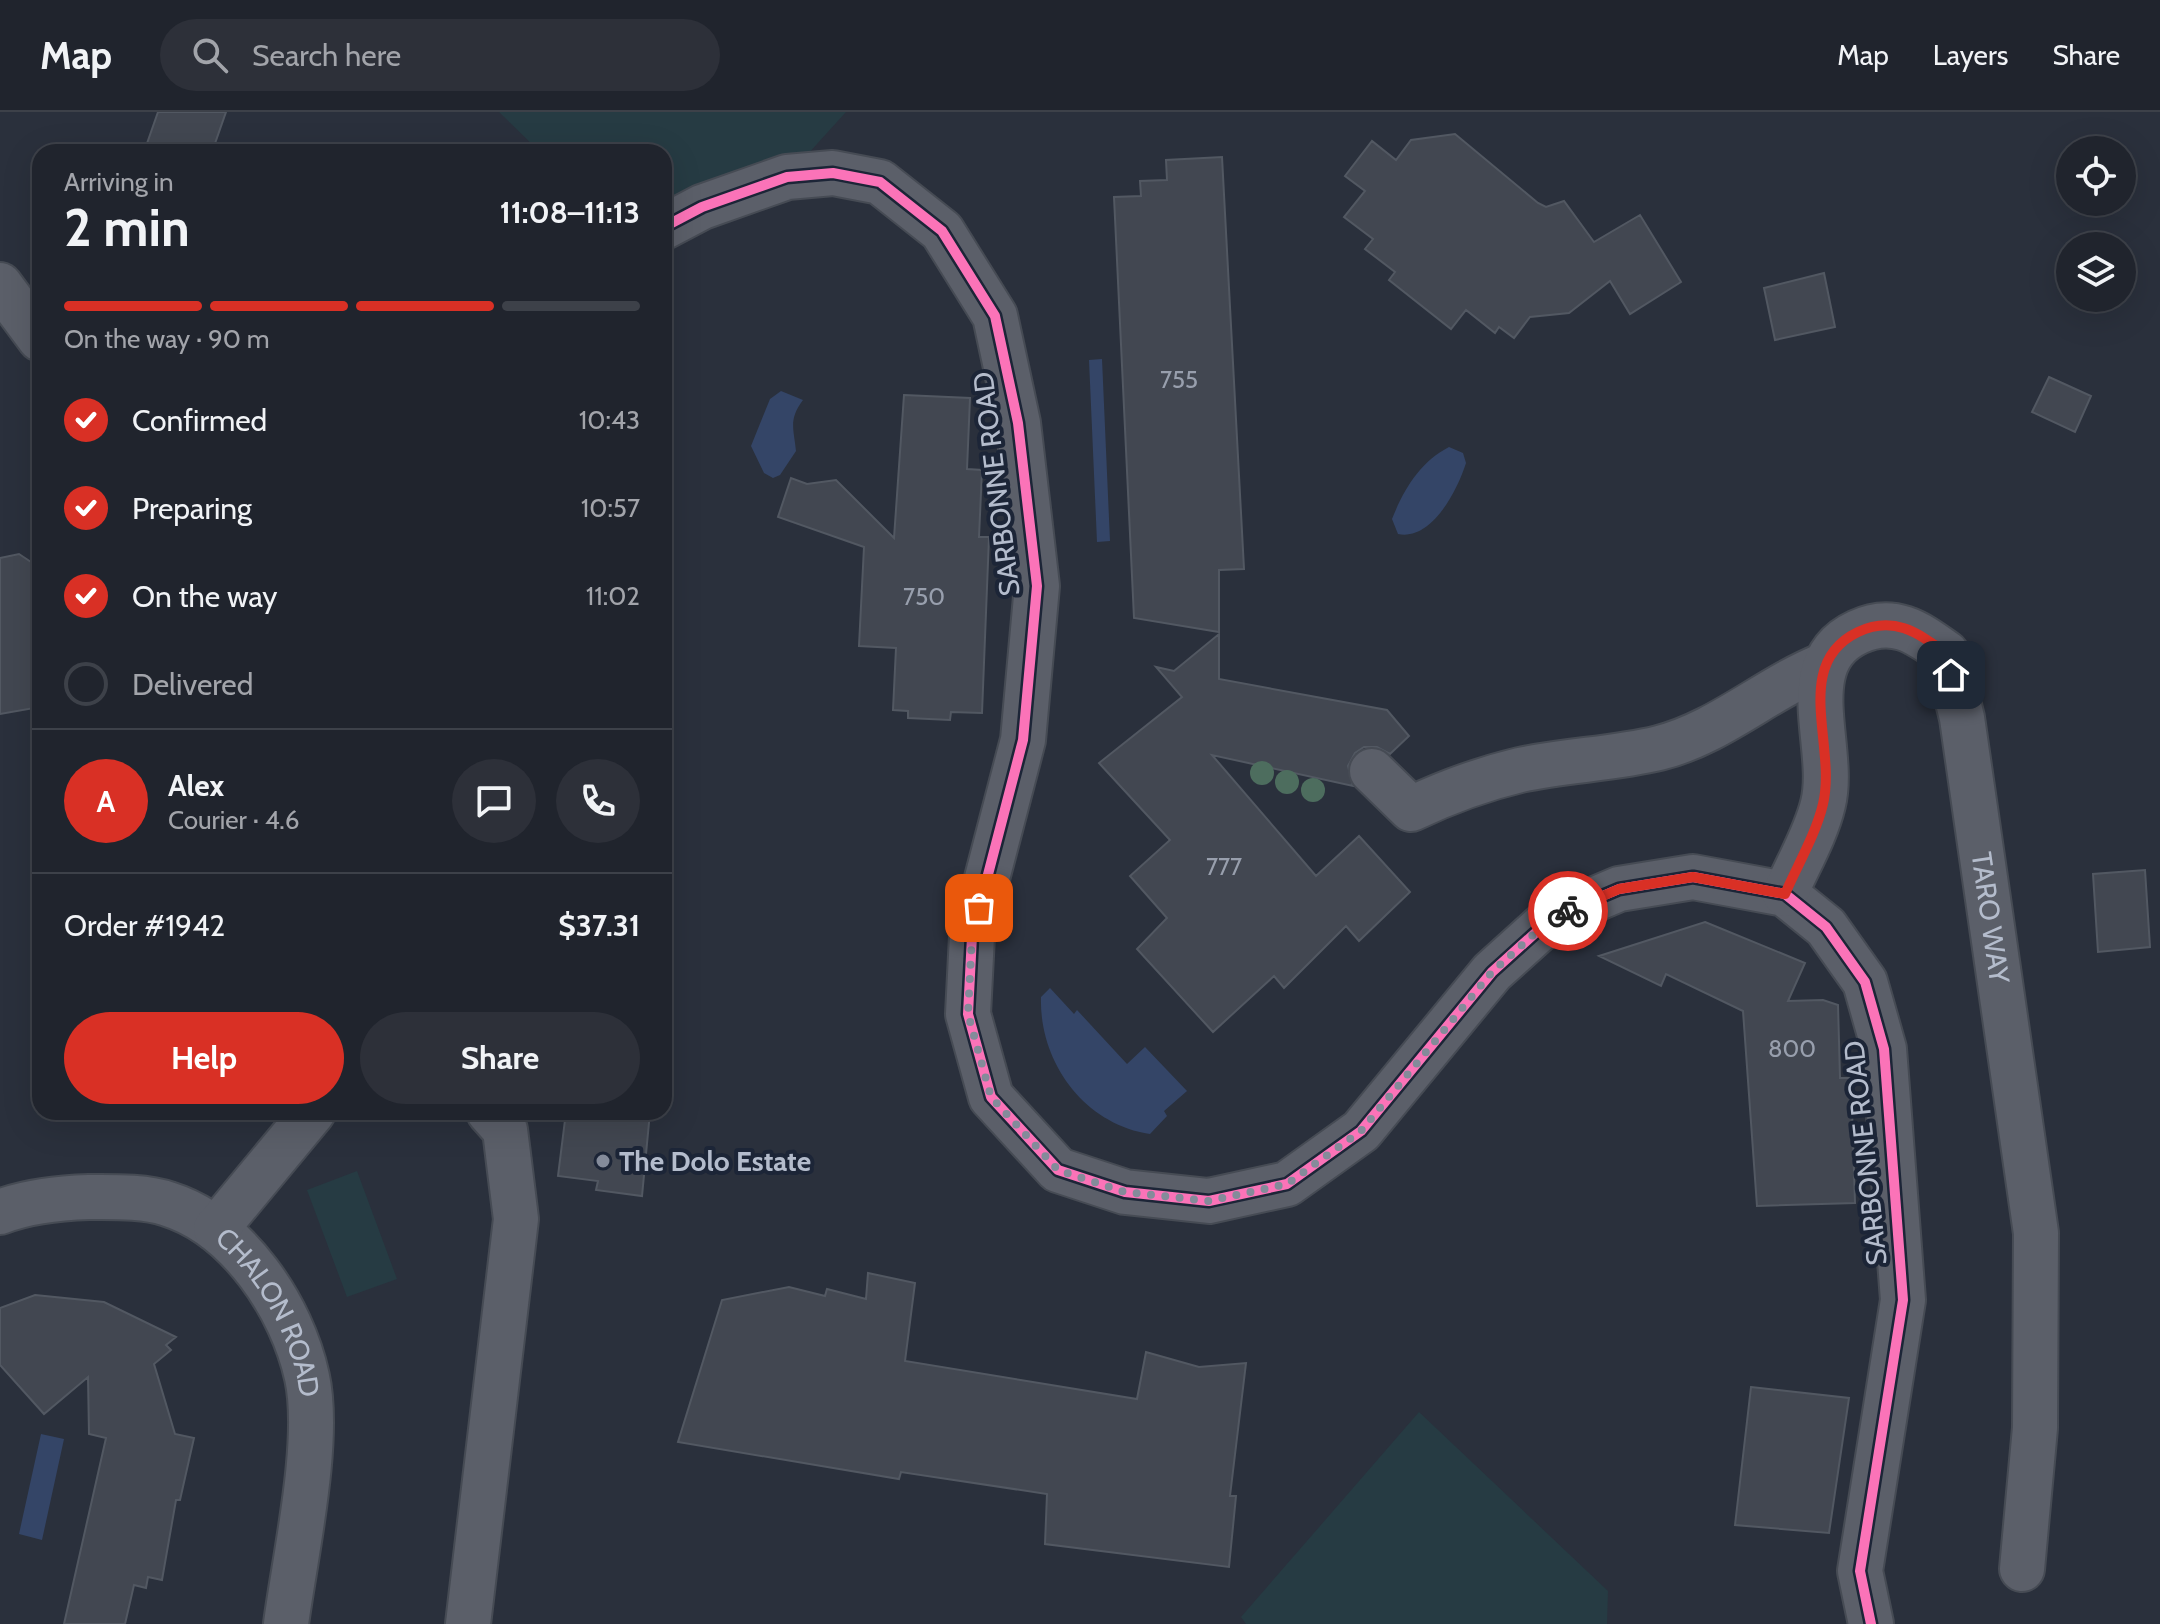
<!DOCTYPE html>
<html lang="en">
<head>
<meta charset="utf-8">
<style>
  :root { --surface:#20242d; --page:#2d3039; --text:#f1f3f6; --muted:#a2a4aa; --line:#3d4149; --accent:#d93025 }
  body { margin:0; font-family:Cabin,sans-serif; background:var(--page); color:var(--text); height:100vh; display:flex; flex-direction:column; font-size:30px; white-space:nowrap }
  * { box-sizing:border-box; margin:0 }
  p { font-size:26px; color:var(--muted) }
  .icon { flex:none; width:44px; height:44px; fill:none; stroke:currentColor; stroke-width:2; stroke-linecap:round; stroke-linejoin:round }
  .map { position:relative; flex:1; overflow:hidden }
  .side { position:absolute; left:32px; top:32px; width:640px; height:976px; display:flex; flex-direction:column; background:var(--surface); border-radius:24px; box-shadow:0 8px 32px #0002,0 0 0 2px var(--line) }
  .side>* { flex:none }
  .tools { position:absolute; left:2056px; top:24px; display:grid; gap:16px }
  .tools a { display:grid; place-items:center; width:80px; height:80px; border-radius:50%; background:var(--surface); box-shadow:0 8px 32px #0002,0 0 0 2px var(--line); font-size:40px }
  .pin { position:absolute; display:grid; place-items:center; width:68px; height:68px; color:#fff; margin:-34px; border-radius:16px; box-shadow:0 4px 12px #0006 }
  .courier { position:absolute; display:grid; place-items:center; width:80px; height:80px; margin:-40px; border:6px solid #d93025; border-radius:50%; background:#fff; color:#222; box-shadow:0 2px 10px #0007 }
  .overview em { font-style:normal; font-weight:700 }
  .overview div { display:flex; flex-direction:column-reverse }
  .overview { display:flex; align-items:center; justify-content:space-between; height:136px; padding:0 32px }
  h1 { font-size:52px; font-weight:700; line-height:60px }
  .bar { display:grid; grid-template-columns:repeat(4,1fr); gap:12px 8px; align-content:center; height:96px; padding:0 32px }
  .bar i { height:10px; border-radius:6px; background:var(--line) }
  .bar .selected { background:var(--accent) }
  .bar p { grid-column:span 4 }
  .line { display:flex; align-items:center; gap:20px; padding:0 32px; border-top:2px solid var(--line) }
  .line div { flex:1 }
  .round { display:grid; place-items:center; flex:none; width:84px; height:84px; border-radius:42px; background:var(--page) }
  ol { padding:0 32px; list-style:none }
  li { display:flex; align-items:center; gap:24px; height:88px }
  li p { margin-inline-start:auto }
  li .icon { padding:8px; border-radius:50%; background:var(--accent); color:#fff; stroke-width:4 }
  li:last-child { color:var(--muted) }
  li i { width:44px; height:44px; border:4px solid var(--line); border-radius:50% }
  .button { display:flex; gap:16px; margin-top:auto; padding:16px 32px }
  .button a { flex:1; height:92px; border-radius:48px; background:var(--accent); color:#fff; font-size:32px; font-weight:700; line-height:92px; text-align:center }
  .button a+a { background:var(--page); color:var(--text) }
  header { display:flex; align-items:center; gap:48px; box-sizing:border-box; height:112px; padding:0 40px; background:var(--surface); border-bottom:2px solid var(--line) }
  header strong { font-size:38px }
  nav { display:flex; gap:44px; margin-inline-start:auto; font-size:28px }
  .search { width:560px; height:72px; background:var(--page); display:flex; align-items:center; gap:20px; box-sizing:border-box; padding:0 28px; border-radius:44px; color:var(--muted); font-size:30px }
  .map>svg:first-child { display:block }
</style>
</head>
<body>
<header>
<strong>Map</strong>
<div class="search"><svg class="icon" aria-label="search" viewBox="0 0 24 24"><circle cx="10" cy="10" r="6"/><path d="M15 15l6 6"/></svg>Search here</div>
<nav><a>Map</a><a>Layers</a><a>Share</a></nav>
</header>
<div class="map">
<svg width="2160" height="1512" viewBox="0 0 2160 1512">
  <rect width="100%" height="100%" fill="#2a303c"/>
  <path fill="#263b43" d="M 499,0 L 846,0 L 787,65 L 664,115 L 664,40 L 540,40 Z
    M 357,1059 L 397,1167 L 347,1185 L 307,1078 Z
    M 1419,1300 L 1608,1479 L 1607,1512 L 1246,1512 L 1241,1505 Z"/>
  <path fill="#344567" d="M 1102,247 L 1110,429 L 1097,430 L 1089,248 Z
    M 781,279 L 803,288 C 788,308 794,317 796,339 L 780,363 L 773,366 L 764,361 L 751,334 L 770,287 Z
    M 1449,335 L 1463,341 L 1466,351 C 1458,377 1432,429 1398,422 L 1392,407 C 1404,377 1420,350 1449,335 Z
    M 1050,876 L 1074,902 L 1077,898 L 1127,952 L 1145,935 L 1187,979 L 1164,999 L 1167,1004 L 1150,1022 C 1084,1012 1039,950 1041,885 Z
    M 41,1322 L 64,1327 L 42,1428 L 19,1422 Z"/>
  <path fill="#424751" stroke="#525862" stroke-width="2" d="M 158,0 L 226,0 L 212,40 L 144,40 Z
    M 1455,22 L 1538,91 L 1546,95 L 1564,89 L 1594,130 L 1640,103 L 1681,170 L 1630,202 L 1610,169 L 1569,201 L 1530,205 L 1514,226 L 1499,215 L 1495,221 L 1466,198 L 1451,217 L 1389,168 L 1395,160 L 1365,137 L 1373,127 L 1344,105 L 1365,79 L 1345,64 L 1372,29 L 1396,48 L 1411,28 Z
    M 1222,45 L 1244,457 L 1219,458 L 1219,520 L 1134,506 L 1114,85 L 1141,84 L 1140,69 L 1167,68 L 1166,48 Z
    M 1824,161 L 1835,215 L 1775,228 L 1764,176 Z
    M 2049,265 L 2091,284 L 2075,320 L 2032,300 Z
    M 904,283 L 970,286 L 967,357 L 982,358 L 979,425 L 989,425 L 982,601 L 951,600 L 950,608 L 908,606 L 908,599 L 893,598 L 896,536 L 859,534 L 864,435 L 778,405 L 791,366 L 807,372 L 836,368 L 894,426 Z
    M 19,442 L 40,456 L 40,595 L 0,602 L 0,446 Z
    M 1219,522 L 1219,567 L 1387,598 L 1409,624 L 1390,642 L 1377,635 L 1364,635 L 1355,641 L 1348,654 L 1353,674 L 1212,643 L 1316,764 L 1359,724 L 1410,780 L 1359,829 L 1346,814 L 1284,876 L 1274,864 L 1213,920 L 1137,837 L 1167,806 L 1130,764 L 1170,728 L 1099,651 L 1182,585 L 1156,555 L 1174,559 Z
    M 2145,758 L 2150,835 L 2098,840 L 2093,762 Z
    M 1705,810 L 1805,851 L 1788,889 L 1823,888 L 1838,893 L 1840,966 L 1851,966 L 1855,1091 L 1757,1094 L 1743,899 L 1666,862 L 1661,874 L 1599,844 Z
    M 566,1000 L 650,1000 L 642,1084 L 596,1078 L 598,1069 L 558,1064 Z
    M 868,1161 L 915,1171 L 905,1249 L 1137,1287 L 1146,1240 L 1199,1255 L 1246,1251 L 1230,1384 L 1236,1384 L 1229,1455 L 1045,1432 L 1047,1382 L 901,1360 L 899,1367 L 678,1330 L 722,1188 L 789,1175 L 825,1184 L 827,1177 L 866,1187 Z
    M 35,1183 L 104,1190 L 176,1225 L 166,1233 L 171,1238 L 154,1252 L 175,1322 L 194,1326 L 180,1388 L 176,1388 L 162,1468 L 148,1465 L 146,1476 L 134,1473 L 125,1512 L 64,1512 L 106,1326 L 89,1322 L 88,1265 L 44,1302 L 0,1253 L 0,1196 Z
    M 1751,1275 L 1849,1286 L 1829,1421 L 1735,1413 Z"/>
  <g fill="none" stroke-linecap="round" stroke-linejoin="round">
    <g stroke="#464b54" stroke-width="48">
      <g id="minor">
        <path d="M 664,115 L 702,95 L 787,65 L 833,61 L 880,70 L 942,119 L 995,204 L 1018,311 L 1037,474 L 1023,628 L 972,824 L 968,902 L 991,985 L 1058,1058 L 1125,1080 L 1209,1089 L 1287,1072 L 1361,1019 L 1492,860 L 1553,805 L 1619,777 L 1693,765 L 1785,782 L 1826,815 L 1865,870 L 1884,937 L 1903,1188 L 1860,1459 L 1871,1512"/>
        <path d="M 0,173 L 40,227"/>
        <path d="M 1372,659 L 1411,697 C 1447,680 1482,667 1520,658 C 1566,648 1614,647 1659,636 C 1719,621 1766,577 1822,554"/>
        <path id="s1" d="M 1785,782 C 1797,754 1816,722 1823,692 C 1837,635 1791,551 1858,520 C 1894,503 1918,521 1946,541 L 1962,606 L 2036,1121 L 2035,1316 L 2022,1457"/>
        <path id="s2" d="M 0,1100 C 28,1089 59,1086 89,1085 C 113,1085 145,1084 168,1092 C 238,1114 292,1195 307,1265 C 321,1329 295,1444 286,1512"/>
        <path d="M 216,1117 L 313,1000"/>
        <path d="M 468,1512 L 516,1107 L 505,1018 L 489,1000"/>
      </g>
    </g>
    <use href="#minor" stroke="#5b5f69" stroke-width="44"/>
    <g stroke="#1c2537" stroke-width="15">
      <path id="cycleway" d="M 664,115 L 702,95 L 787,65 L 833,61 L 880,70 L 942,119 L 995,204 L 1018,311 L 1037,474 L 1023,628 L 972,824 L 968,902 L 991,985 L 1058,1058 L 1125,1080 L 1209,1089 L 1287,1072 L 1361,1019 L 1492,860 L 1553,805 L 1619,777 L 1693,765 L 1785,782 L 1826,815 L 1865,870 L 1884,937 L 1903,1188 L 1860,1459 L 1871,1512"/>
    </g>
    <use href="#cycleway" stroke="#fb73b8" stroke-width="10"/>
  </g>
  <g fill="#4d6d5e">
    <circle cx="1262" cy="661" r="12"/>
    <circle cx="1287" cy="670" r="12"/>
    <circle cx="1313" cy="678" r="12"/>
  </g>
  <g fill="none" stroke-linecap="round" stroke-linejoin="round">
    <path stroke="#848b9a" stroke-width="8" stroke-dasharray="0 14.4" d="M 979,796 L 972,824 L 968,902 L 991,985 L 1058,1058 L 1125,1080 L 1209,1089 L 1287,1072 L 1361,1019 L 1492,860 L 1553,805 L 1568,799"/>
    <path stroke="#d93025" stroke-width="10" d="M 1568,799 L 1619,777 L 1693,765 L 1785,782 C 1797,754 1816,722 1823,692 C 1837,634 1791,552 1858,520 C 1894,503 1918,521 1946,541 L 1951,563"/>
  </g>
  <circle fill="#848b9a" stroke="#1c2537" stroke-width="3" cx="603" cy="1049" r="8"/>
  <g text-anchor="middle" stroke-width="8" stroke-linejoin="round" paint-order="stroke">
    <g font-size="24" fill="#989fad">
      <text x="1179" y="276">755</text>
      <text x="924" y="493">750</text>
      <text x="1224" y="763">777</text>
      <text x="1792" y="945">800</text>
    </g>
    <g font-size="28" fill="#b4bccc" stroke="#1c2537">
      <text transform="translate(996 372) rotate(-97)" y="10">SARBONNE ROAD</text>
      <text dy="10" stroke="none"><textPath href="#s1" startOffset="650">TARO WAY</textPath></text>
      <text transform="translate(1865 1041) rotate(-96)" y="10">SARBONNE ROAD</text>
      <text dy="10" stroke="none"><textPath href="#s2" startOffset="326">CHALON ROAD</textPath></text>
    </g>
    <g font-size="28" font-weight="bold" fill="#b4bccc" stroke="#1c2537" text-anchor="start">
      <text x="619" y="1059">The Dolo Estate</text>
    </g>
  </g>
</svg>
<div class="tools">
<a><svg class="icon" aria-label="locate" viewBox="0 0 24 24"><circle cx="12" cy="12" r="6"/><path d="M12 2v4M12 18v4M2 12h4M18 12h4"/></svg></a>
<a><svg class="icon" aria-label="layers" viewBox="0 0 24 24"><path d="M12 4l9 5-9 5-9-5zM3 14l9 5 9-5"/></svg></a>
</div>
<div class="pin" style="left:979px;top:796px;background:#ea580c"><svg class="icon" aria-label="bag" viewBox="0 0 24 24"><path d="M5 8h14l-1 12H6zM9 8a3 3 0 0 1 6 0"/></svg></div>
<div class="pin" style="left:1951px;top:563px;background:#1f2937"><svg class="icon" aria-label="home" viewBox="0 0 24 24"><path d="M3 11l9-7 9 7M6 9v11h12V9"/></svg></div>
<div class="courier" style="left:1568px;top:799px"><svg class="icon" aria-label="bike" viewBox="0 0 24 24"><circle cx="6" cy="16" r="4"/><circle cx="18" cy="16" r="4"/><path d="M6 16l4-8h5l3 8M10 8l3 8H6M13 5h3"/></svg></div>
<section class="side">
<div class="overview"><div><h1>2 min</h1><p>Arriving in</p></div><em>11:08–11:13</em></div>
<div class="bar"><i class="selected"></i><i class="selected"></i><i class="selected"></i><i></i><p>On the way · 90 m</p></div>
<ol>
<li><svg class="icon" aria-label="check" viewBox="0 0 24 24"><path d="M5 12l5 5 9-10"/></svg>Confirmed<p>10:43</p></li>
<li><svg class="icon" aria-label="check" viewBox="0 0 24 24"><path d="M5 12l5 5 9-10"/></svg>Preparing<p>10:57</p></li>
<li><svg class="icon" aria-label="check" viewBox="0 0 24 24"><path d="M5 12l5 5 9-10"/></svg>On the way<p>11:02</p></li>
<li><i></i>Delivered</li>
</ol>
<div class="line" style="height:144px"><b class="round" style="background:var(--accent);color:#fff">A</b><div><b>Alex</b><p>Courier · 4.6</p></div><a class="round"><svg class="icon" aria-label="chat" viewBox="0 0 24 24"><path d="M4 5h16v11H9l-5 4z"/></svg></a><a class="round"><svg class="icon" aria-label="phone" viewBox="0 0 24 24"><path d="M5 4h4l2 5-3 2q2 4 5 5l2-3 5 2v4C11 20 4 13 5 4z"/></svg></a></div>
<div class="line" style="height:104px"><div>Order #1942</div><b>$37.31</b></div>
<div class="button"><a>Help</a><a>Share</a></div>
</section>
</div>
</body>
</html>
